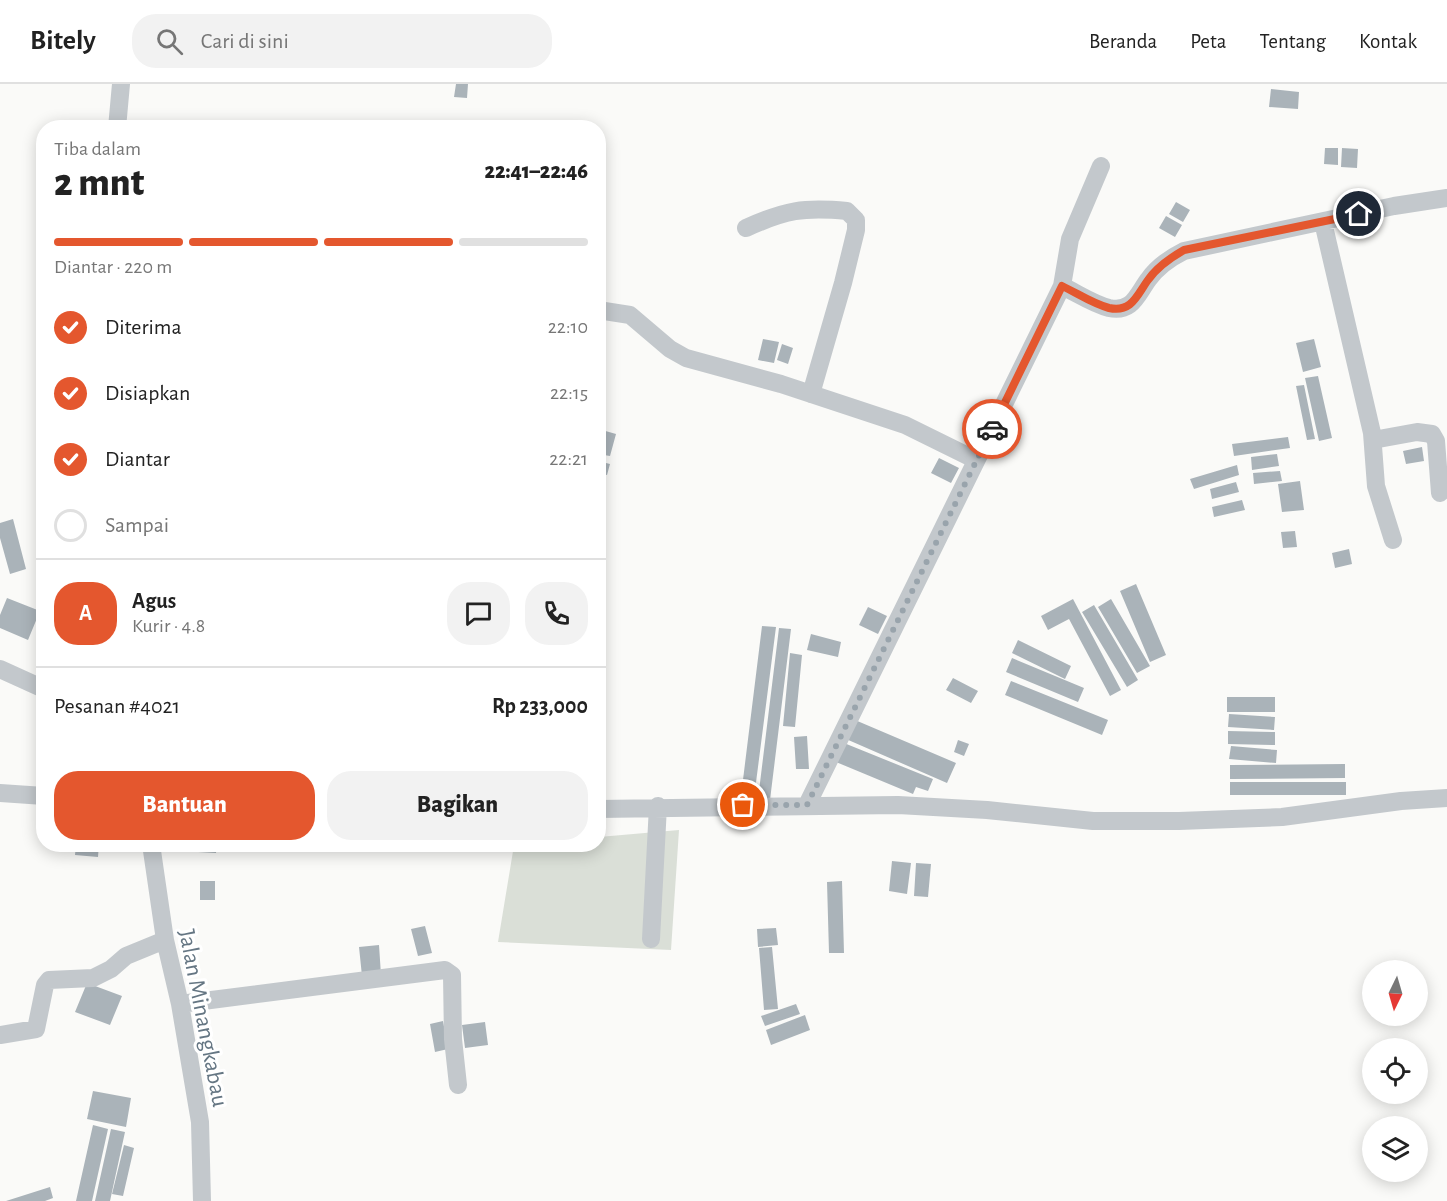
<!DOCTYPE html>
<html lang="id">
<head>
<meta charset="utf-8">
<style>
  :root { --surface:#fff; --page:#f2f2f2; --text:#222; --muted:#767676; --line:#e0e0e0; --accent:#e4572e }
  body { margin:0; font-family:"Alegreya Sans",sans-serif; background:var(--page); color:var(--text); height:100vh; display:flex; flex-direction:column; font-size:22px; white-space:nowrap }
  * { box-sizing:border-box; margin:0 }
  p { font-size:20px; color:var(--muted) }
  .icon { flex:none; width:33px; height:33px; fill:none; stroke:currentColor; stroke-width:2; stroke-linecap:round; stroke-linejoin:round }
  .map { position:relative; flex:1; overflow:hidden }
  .side { position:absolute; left:36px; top:36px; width:570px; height:732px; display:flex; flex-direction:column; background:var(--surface); border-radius:24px; box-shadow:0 3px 15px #0003 }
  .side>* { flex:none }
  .needle { width:39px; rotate:185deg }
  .tools { position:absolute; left:1362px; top:876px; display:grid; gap:12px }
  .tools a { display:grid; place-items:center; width:66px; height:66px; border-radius:50%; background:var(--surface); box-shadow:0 3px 15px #0003; font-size:30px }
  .pin { position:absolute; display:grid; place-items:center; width:51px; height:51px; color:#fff; margin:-26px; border:3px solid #fff; border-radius:50%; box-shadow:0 2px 6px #0007 }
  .courier { position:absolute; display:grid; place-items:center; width:60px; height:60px; margin:-30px; border:4px solid #e4572e; border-radius:50%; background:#fff; color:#222; box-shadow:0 2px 8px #0007 }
  .overview em { font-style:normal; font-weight:800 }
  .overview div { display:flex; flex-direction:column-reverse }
  .overview { display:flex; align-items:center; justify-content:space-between; height:102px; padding:0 18px }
  h1 { font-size:39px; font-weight:800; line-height:45px }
  .bar { display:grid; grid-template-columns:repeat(4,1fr); gap:9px 6px; align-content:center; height:72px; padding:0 18px }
  .bar i { height:8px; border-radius:4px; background:var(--line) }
  .bar .on { background:var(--accent) }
  .bar p { grid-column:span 4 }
  .line { display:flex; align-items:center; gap:15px; padding:0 18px; border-top:2px solid var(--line) }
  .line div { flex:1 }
  .round { display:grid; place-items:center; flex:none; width:63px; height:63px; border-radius:24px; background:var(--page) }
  ol { padding:0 18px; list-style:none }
  li { display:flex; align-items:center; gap:18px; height:66px }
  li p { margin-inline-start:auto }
  li .icon { padding:6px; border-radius:50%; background:var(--accent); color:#fff; stroke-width:4 }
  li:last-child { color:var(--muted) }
  li i { width:33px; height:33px; border:3px solid var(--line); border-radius:50% }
  .cta { display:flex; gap:12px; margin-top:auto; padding:12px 18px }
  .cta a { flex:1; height:69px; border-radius:24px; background:var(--accent); color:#fff; font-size:24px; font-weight:800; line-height:69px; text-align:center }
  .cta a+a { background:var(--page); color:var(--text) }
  header { display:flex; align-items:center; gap:36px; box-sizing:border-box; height:84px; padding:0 30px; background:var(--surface); border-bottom:2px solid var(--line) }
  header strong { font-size:28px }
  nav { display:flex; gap:33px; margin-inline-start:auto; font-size:21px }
  .search { width:420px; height:54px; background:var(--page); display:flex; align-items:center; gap:15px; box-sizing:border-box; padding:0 21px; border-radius:24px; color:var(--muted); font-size:22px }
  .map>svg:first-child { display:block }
</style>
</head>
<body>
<header>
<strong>Bitely</strong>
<div class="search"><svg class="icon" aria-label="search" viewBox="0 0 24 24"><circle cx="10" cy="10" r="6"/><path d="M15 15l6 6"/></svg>Cari di sini</div>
<nav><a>Beranda</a><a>Peta</a><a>Tentang</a><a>Kontak</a></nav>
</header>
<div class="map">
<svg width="1447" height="1117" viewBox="0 0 1447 1117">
  <rect width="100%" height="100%" fill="#fafaf8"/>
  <path fill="#dadfd7" d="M 679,746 L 671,866 L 498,858 L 514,761 L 598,760 L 599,753 Z"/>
  <path fill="#aab3b9" d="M 456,0 L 468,0 L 467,14 L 454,13 Z
    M 1271,5 L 1299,8 L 1298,25 L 1269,23 Z
    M 1325,64 L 1338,64 L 1338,81 L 1324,80 Z
    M 1342,64 L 1358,65 L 1357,84 L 1341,83 Z
    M 1176,118 L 1190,126 L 1183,138 L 1169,130 Z
    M 1166,132 L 1182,141 L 1175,153 L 1159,144 Z
    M 763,255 L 779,258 L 774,279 L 758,276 Z
    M 1314,255 L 1321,283 L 1303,288 L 1296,259 Z
    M 782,260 L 793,264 L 788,280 L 777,276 Z
    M 1318,292 L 1332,354 L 1319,357 L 1305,294 Z
    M 1304,301 L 1315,355 L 1307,356 L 1296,302 Z
    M 984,319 L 995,327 L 986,339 L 975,331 Z
    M 602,346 L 616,350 L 610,372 L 598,370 Z
    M 1288,353 L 1290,364 L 1234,372 L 1232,360 Z
    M 1422,363 L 1424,377 L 1406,380 L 1403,367 Z
    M 1277,370 L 1279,382 L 1252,386 L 1251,373 Z
    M 939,374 L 959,384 L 951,399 L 931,389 Z
    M 598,377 L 610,380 L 607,391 L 598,389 Z
    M 1237,381 L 1239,391 L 1194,405 L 1190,395 Z
    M 1280,387 L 1282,397 L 1254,400 L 1253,389 Z
    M 1300,397 L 1304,426 L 1282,428 L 1278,400 Z
    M 1236,398 L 1239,408 L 1212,415 L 1210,405 Z
    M 1242,416 L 1245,426 L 1214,433 L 1212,423 Z
    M 13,435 L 26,485 L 10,490 L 0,454 L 0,439 Z
    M 1295,447 L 1297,463 L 1283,464 L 1281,448 Z
    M 1349,465 L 1352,480 L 1335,484 L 1332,469 Z
    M 1136,500 L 1166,571 L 1150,578 L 1120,507 Z
    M 7,514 L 40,527 L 28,556 L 0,544 L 0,531 Z
    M 1073,515 L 1121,606 L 1110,612 L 1069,535 L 1048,546 L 1041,532 Z
    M 1111,515 L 1150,582 L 1137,589 L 1098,523 Z
    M 1094,521 L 1138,596 L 1127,603 L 1082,528 Z
    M 868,523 L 887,532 L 878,550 L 859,541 Z
    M 762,542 L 776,543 L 754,714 L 741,712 Z
    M 779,544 L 791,545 L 770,716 L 758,715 Z
    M 811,550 L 841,558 L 838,573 L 807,566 Z
    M 1018,556 L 1071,582 L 1065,595 L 1012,569 Z
    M 790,569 L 802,571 L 795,643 L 783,642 Z
    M 1012,574 L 1084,604 L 1078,618 L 1006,588 Z
    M 953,594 L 978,607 L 971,619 L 946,606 Z
    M 1011,597 L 1108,636 L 1102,651 L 1005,611 Z
    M 1227,613 L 1275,613 L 1275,628 L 1227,628 Z
    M 1229,630 L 1275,633 L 1274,646 L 1228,643 Z
    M 855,636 L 956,679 L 947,699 L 846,655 Z
    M 1228,647 L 1275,648 L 1275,661 L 1228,660 Z
    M 807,652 L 809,685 L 796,685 L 794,653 Z
    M 958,656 L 969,660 L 964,672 L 954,668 Z
    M 844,659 L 933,695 L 928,707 L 916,703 L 913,710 L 836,678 Z
    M 1231,662 L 1277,666 L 1276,679 L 1229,675 Z
    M 1345,680 L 1345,694 L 1230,695 L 1230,681 Z
    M 1230,698 L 1346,698 L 1346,711 L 1230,711 Z
    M 76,760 L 99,760 L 98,773 L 75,771 Z
    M 199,760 L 217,760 L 216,769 L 198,768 Z
    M 892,777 L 911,779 L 907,810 L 889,807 Z
    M 916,779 L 931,780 L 928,813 L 914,812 Z
    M 200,797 L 215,797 L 215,816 L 200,816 Z
    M 842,797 L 844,869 L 829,869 L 827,798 Z
    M 425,842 L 432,869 L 418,872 L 411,845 Z
    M 776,844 L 778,861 L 758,863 L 757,845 Z
    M 379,861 L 381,891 L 362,892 L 359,863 Z
    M 772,863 L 778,925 L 764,926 L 759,864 Z
    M 87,899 L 122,912 L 110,941 L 75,928 Z
    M 796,920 L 800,930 L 765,942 L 761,932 Z
    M 805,931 L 810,946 L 771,961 L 766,946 Z
    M 443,937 L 448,965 L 435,968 L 430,940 Z
    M 485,938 L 488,961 L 465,964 L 462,941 Z
    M 93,1007 L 131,1014 L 126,1043 L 87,1035 Z
    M 93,1041 L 108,1045 L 92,1117 L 76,1117 Z
    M 111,1045 L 125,1048 L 110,1117 L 95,1117 Z
    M 124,1061 L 134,1064 L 123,1112 L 112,1110 Z
    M 50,1103 L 53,1114 L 45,1117 L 6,1117 Z"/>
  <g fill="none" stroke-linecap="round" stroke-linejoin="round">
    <path stroke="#c3c8cc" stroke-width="18" d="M 117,44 L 121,0
      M 1323,138 L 1372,349 L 1376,402 L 1393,456
      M 746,144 C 786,126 803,123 847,127 L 856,136 L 856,146 L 843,199 L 811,310
      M 1062,202 C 1077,209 1093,220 1109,224 C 1132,229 1137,211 1148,196 C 1157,183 1170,174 1184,167 L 1394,122 L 1447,114
      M 598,226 L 630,231 L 670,265 L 686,274 L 781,300 L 905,341 L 976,376
      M 1373,356 L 1417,348 L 1432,350 L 1436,357 L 1440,409
      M 0,585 L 44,605
      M 0,709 L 44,712
      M 807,721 L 1062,202 L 1070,155 L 1101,82
      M 598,725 L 898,721 L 987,726 L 1093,737 L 1179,737 L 1282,733 L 1401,717 L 1447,714
      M 151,760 L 165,856 L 180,920 L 200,1038 L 202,1117
      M 651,855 L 658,722
      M 180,920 L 445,886 L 452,891 L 453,955 L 458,1001
      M 0,951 L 36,945 L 45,901 L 49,896 L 93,894 L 111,885 L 126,872 L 165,856"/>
  </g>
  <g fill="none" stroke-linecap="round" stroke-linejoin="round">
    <path stroke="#99a4ac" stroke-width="6" stroke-dasharray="0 10.8" d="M 743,721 L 807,721 L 992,345"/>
    <path stroke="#e4572e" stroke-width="8" d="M 992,345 L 1062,202 C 1077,209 1093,220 1109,224 C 1132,229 1137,211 1148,196 C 1157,183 1170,174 1184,166 L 1359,130"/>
  </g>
  <g text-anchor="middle" stroke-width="6" stroke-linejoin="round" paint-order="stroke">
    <g font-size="24" fill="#657683" stroke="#fff">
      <text transform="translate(204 934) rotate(79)" y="8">Jalan Minangkabau</text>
    </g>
  </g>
</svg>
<div class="tools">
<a><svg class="needle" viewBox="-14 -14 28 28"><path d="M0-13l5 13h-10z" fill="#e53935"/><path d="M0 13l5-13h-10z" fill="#767676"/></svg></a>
<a><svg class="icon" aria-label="locate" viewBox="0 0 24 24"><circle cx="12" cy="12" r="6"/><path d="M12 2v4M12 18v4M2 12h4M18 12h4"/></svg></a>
<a><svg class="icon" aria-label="layers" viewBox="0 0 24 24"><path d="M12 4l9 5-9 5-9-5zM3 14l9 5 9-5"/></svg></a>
</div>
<div class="pin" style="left:743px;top:721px;background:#ea580c"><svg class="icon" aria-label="bag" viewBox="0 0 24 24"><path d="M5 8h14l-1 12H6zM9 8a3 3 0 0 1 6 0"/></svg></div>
<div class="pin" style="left:1359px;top:130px;background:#1f2937"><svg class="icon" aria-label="home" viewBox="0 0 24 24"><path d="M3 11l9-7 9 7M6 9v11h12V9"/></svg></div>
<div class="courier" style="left:992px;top:345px"><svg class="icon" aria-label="car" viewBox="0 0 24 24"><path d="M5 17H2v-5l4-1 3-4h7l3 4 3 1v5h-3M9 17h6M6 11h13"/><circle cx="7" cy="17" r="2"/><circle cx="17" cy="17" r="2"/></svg></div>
<section class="side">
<div class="overview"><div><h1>2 mnt</h1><p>Tiba dalam</p></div><em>22:41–22:46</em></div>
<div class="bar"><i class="on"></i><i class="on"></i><i class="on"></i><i></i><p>Diantar · 220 m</p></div>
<ol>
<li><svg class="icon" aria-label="check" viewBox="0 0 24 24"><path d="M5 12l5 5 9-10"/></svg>Diterima<p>22:10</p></li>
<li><svg class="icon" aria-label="check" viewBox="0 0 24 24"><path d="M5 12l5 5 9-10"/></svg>Disiapkan<p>22:15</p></li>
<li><svg class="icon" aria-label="check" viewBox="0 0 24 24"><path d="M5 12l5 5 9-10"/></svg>Diantar<p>22:21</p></li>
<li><i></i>Sampai</li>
</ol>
<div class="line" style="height:108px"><b class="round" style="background:var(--accent);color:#fff">A</b><div><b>Agus</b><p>Kurir · 4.8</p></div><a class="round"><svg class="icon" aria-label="chat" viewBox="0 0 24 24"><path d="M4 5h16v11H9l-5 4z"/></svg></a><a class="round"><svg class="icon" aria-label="phone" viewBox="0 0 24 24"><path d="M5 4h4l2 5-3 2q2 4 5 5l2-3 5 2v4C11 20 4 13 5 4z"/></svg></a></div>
<div class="line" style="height:78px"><div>Pesanan #4021</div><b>Rp 233,000</b></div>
<div class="cta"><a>Bantuan</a><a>Bagikan</a></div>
</section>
</div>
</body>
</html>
